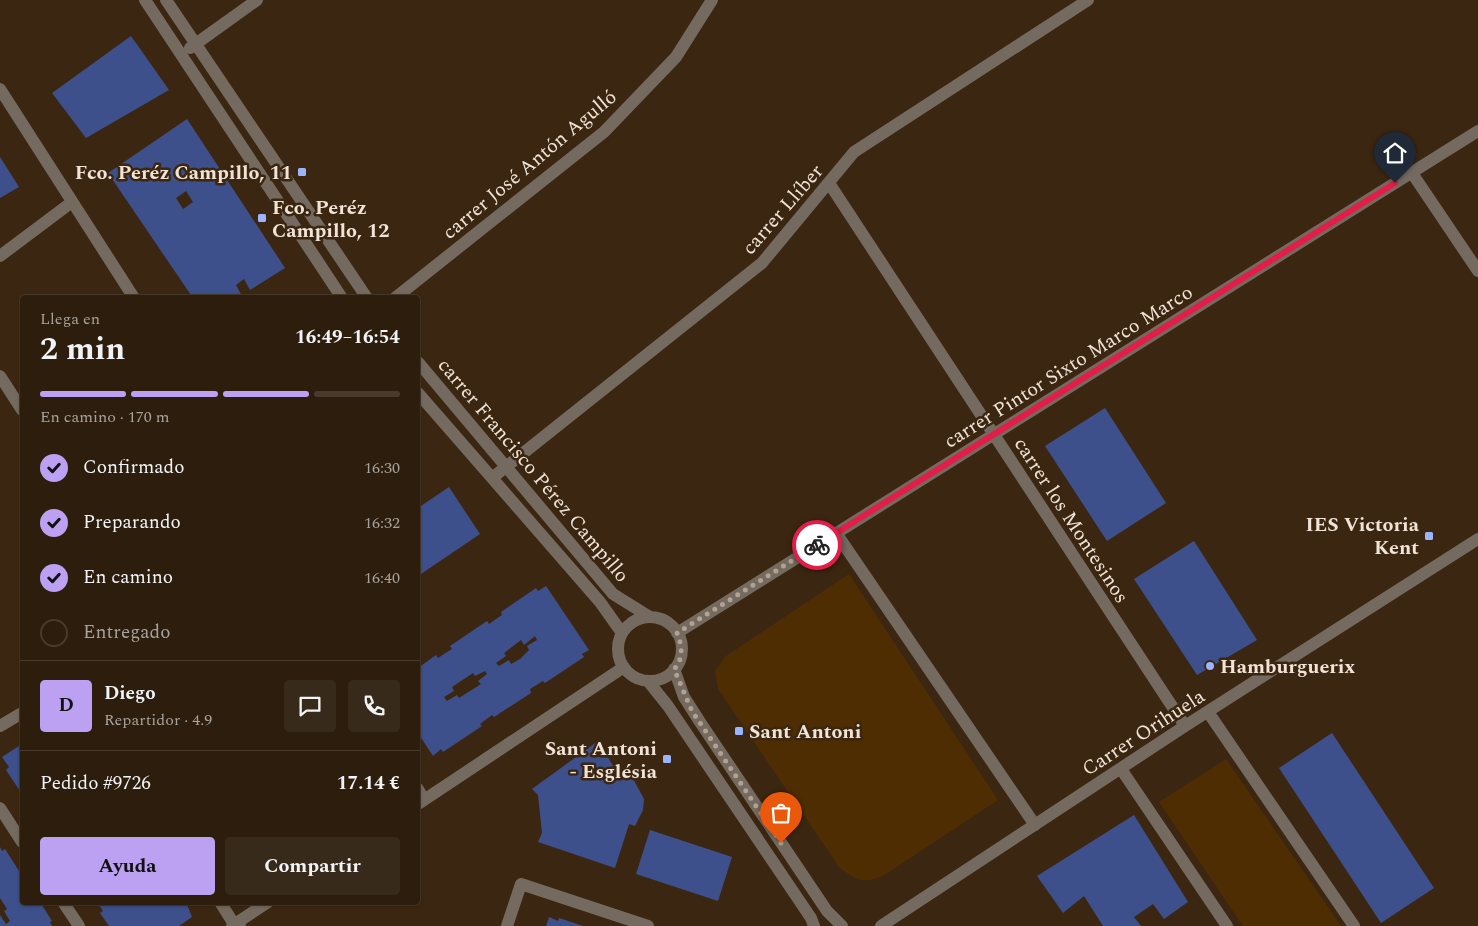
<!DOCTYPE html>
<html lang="es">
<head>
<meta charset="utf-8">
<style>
  :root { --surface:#2c1d0d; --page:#382a1b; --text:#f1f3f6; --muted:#a6a29d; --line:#483b2e; --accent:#bca0f2 }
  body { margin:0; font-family:Spectral,serif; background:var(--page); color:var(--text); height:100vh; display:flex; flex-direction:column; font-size:19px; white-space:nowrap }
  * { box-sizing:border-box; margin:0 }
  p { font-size:16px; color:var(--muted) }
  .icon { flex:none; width:28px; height:28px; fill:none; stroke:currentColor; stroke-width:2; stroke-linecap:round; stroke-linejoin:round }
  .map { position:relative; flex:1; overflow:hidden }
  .drawer { position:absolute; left:20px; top:295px; width:400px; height:610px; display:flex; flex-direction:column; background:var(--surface); border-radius:5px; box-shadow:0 1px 4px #0004,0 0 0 1px var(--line) }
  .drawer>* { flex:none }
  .pin { position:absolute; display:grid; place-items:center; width:42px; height:42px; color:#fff; margin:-51px -21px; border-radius:50% 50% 50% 0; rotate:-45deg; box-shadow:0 0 5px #0007 }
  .pin .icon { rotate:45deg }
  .courier { position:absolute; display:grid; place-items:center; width:50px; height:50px; margin:-25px; border:4px solid #e11d48; border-radius:50%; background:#fff; color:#222; box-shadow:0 1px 6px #0007 }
  .overview em { font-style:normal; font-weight:700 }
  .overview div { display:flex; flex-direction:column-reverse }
  .overview { display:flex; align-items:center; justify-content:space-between; height:85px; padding:0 20px }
  h1 { font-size:32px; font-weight:700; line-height:38px }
  .bar { display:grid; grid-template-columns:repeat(4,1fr); gap:8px 5px; align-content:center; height:60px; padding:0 20px }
  .bar i { height:6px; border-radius:4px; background:var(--line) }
  .bar .current { background:var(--accent) }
  .bar p { grid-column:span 4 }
  .line { display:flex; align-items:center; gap:12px; padding:0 20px; border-top:1px solid var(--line) }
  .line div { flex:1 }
  .round { display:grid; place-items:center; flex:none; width:52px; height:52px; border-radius:5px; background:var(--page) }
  ol { padding:0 20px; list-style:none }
  li { display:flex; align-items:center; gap:15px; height:55px }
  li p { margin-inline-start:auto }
  li .icon { padding:5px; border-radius:50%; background:var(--accent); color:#111; stroke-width:4 }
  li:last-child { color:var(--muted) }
  li i { width:28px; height:28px; border:2px solid var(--line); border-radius:50% }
  .button { display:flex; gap:10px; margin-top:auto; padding:10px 20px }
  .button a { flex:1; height:58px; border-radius:5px; background:var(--accent); color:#111; font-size:20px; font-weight:700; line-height:58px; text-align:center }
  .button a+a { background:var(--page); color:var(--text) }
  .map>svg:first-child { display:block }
</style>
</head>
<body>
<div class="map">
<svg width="1478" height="926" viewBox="0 0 1478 926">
  <rect width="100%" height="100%" fill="#3b2711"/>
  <path fill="#4e2d03" d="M 849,574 L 998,800 L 883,876 C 862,884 857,881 839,867 L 718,689 L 715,671 L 726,656 Z
    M 1226,759 L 1341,926 L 1243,926 L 1159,802 Z"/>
  <path fill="#3e508b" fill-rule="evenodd" d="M 131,36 L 169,90 L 86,138 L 52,93 Z
    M 187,119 L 285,268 L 250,290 L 244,279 L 236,285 L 243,298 L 193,298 L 108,173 ZM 186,191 L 193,202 L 183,209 L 176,198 Z
    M 0,157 L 19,187 L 0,198 Z
    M 1105,408 L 1166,503 L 1107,541 L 1045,446 Z
    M 449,487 L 480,534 L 418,576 L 418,508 Z
    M 1194,541 L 1257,640 L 1197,675 L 1134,579 Z
    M 546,586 L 589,650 L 582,654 L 584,657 L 545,683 L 543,681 L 530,689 L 531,693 L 494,717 L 492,715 L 480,724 L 482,726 L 443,752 L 441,749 L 433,756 L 418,733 L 418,668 L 436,655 L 438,658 L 444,654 L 452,649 L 450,646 L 487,621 L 489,624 L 496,619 L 502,615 L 501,612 L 536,588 L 538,591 ZM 535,636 L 537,640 L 527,646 L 529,650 L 520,659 L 511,664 L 509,660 L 499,666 L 496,663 L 506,656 L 504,653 L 521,640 L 524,645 ZM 485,671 L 487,674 L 478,681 L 481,684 L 459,698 L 457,695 L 447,701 L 444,697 L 454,691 L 452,687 L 473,673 L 475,676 Z
    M 1332,733 L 1434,888 L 1381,923 L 1279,768 Z
    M 598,741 L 621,779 L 630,773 L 644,799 L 643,810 L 635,826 L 629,824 L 615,868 L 538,842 L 542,833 L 538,795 L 532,789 Z
    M 22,744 L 22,794 L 6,770 L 9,767 L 2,757 Z
    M 1134,815 L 1188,902 L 1164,919 L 1153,904 L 1134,917 L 1141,926 L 1103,926 L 1084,896 L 1063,913 L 1037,876 Z
    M 650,830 L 732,857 L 718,901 L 636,874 Z
    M 0,847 L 2,851 L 5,849 L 21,874 L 19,875 L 22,881 L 22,902 L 40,902 L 52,921 L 50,922 L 52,926 L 0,926 L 0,915 L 6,924 L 10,921 L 4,911 L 7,909 L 0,898 Z
    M 97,902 L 138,902 L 139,904 L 141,902 L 186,902 L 192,917 L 179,926 L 109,926 L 100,913 L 103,911 Z
    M 549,917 L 558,921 L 559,918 L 583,926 L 546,926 Z"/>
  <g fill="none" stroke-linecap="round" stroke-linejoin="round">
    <path stroke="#746a5f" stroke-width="12" d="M 836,533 L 1035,825
      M 1208,712 L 1354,926
      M 1121,769 L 1227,926"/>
    <path stroke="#746a5f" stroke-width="12" d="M 145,0 L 342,298
      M 166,0 L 367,298
      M 190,48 L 257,0
      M 0,89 L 134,298
      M 1412,173 L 1478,271
      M 829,183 L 1185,726
      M 0,256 L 72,202
      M 395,298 L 604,132 L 676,57 L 712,0
      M 418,362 L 613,594 L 650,617
      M 0,376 L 22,410
      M 418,393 L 600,602 L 622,633
      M 492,478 L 762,263 L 854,152 L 1088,0
      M618 649a32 32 0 1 1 64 0a32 32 0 1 1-64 0Z
      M 677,633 L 1478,131
      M 674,669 L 684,697 L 700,722 L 827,911 L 842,926
      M 648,681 L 668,706 L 811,918 L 814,926
      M 0,726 L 22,713
      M 418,789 L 424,800
      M 418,804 L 624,667
      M 0,808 L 22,842
      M 63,902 L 79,926
      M 220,902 L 234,924 L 240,926
      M 232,926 L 268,902
      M 507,926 L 521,884 L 648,926
      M 881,926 L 1185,726 L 1478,539"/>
  </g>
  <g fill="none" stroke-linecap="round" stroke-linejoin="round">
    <path stroke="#b1a292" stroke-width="5" stroke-dasharray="0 9" d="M 781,843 L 692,711 L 674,669 C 684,659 682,645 677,633 L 817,545"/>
    <path stroke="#e11d48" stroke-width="6" d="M 817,545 L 1395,183"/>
  </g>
  <g fill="#9bb4fd" stroke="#3b2711" stroke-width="2">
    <rect x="297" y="167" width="10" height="10" rx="2.5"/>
    <rect x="257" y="213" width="10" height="10" rx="2.5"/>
    <rect x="1424" y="531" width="10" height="10" rx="2.5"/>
    <circle cx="1210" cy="666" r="5"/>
    <rect x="734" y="726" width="10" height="10" rx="2.5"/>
    <rect x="662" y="754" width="10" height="10" rx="2.5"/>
  </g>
  <g text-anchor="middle" stroke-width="5" stroke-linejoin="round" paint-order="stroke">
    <g font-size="20" fill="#f1e4d7" stroke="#3b2711">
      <text transform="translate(529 164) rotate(-40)" y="7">carrer José Antón Agulló</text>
      <text transform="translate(782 209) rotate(-49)" y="7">carrer Llíber</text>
      <text transform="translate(1068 366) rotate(-32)" y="7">carrer Pintor Sixto Marco Marco</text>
      <text transform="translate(534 470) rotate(50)" y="7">carrer Francisco Pérez Campillo</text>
      <text transform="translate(1072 520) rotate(57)" y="7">carrer los Montesinos</text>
      <text transform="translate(1143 732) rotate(-33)" y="7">Carrer Orihuela</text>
    </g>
    <g font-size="20" font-weight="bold" fill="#f1e4d7" stroke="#3b2711" text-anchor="end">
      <text x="292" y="179">Fco. Peréz Campillo, 11</text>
      <text x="272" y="214" text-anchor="start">Fco. Peréz<tspan x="272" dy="23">Campillo, 12</tspan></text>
      <text x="1419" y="531">IES Victoria<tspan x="1419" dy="23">Kent</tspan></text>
      <text x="1220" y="673" text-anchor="start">Hamburguerix</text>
      <text x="749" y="738" text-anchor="start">Sant Antoni</text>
      <text x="657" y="755">Sant Antoni<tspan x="657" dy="23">- Església</tspan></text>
    </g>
  </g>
</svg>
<div class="pin" style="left:781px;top:843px;background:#ea580c"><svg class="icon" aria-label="bag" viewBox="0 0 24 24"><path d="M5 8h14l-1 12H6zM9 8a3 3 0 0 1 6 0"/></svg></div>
<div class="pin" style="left:1395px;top:183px;background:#1f2937"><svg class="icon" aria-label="home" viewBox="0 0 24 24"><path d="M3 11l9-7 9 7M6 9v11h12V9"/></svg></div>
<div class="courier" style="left:817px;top:545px"><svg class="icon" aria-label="bike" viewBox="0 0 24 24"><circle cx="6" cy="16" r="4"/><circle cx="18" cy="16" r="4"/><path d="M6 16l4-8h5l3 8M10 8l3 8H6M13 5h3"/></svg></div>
<section class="drawer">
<div class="overview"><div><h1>2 min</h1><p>Llega en</p></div><em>16:49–16:54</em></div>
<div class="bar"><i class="current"></i><i class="current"></i><i class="current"></i><i></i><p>En camino · 170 m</p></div>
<ol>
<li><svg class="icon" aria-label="check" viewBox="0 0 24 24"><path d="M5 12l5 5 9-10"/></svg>Confirmado<p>16:30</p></li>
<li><svg class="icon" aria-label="check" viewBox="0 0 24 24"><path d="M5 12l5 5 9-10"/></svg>Preparando<p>16:32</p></li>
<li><svg class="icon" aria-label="check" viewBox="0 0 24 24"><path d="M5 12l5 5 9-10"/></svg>En camino<p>16:40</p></li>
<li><i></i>Entregado</li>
</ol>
<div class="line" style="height:90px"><b class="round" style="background:var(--accent);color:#111">D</b><div><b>Diego</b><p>Repartidor · 4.9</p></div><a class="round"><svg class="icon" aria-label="chat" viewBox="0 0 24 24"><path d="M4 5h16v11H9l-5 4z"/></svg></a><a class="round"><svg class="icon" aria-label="phone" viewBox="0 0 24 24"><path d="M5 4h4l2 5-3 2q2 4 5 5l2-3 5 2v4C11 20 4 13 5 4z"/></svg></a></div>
<div class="line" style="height:65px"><div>Pedido #9726</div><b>17.14 €</b></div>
<div class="button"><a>Ayuda</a><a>Compartir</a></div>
</section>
</div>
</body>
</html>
